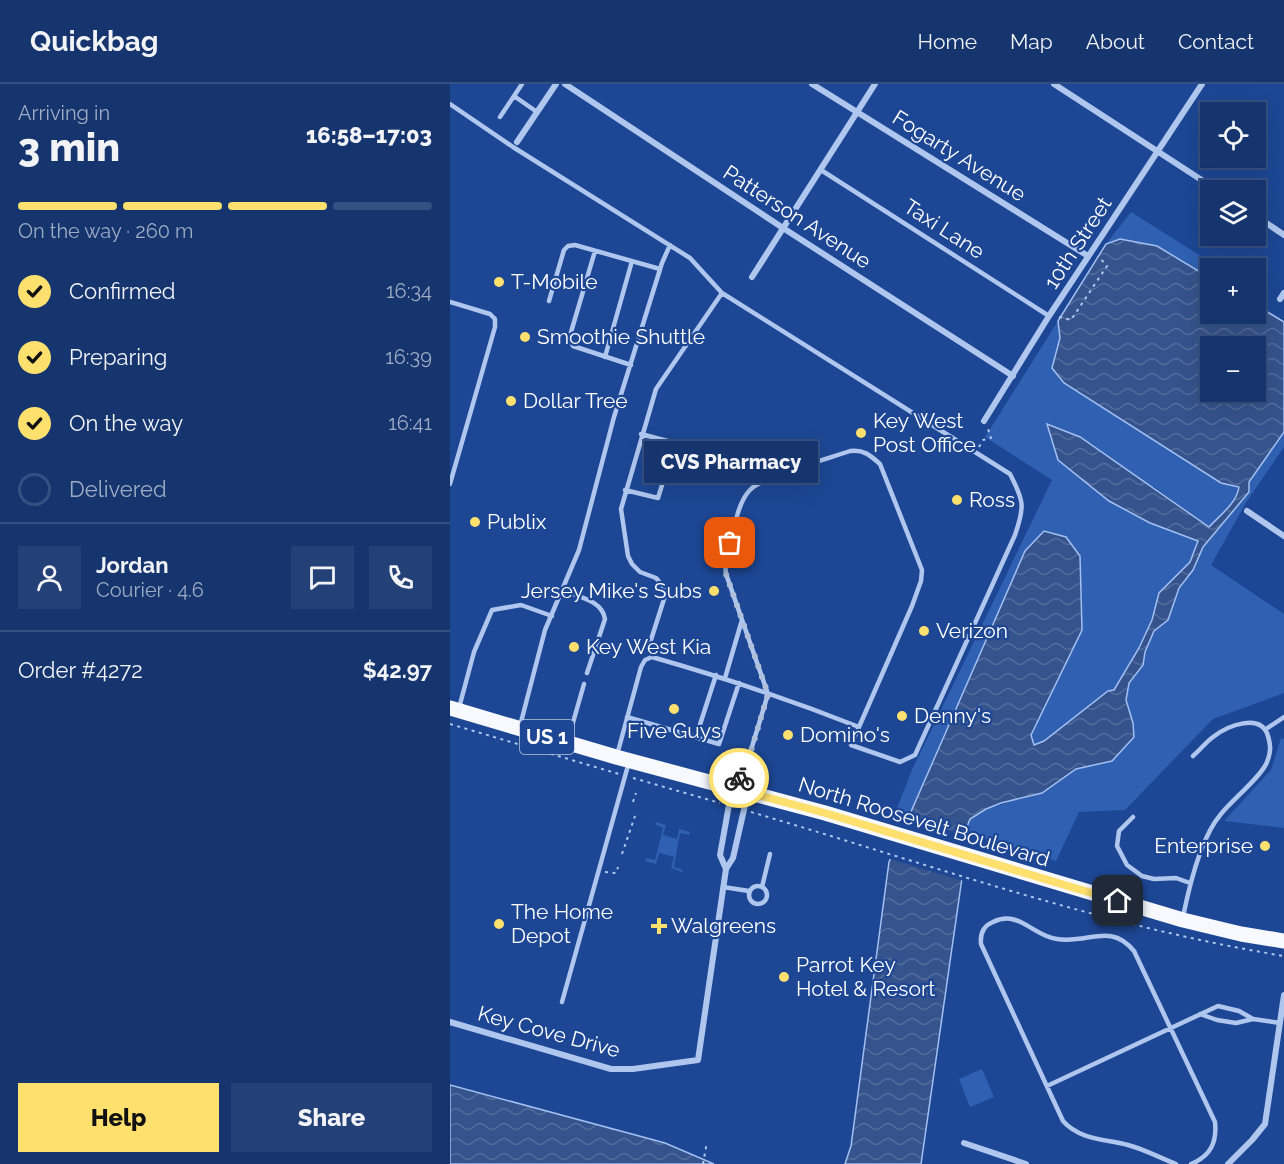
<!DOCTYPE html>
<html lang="en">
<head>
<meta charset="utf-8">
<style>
  :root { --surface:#16356f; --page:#234077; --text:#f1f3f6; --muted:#9eabc3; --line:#355082; --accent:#fee06e }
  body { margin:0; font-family:Raleway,sans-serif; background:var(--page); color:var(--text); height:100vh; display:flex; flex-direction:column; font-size:22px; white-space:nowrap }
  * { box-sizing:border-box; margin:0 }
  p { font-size:20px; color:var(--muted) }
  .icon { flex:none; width:33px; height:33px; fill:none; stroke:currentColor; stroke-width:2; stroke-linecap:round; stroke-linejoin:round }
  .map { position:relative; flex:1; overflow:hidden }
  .side { display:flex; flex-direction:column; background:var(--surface); width:450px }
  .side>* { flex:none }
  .buttons { position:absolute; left:750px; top:18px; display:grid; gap:12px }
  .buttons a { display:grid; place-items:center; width:66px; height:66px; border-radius:0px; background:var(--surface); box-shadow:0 6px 24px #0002,0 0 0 2px var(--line); font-size:30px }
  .pin { position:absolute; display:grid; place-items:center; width:51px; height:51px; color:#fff; margin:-26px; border-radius:12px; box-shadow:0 3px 9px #0006 }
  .courier { position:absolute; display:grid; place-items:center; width:60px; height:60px; margin:-30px; border:4px solid #fee06e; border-radius:50%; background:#fff; color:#222; box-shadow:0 2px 8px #0007 }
  .bubble { position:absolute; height:42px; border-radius:0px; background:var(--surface); box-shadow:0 6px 24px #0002,0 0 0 2px var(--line); font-size:20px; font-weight:800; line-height:42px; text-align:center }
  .headline em { font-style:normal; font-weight:800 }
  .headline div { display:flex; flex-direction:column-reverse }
  .headline { display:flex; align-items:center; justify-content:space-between; height:102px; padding:0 18px }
  h1 { font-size:39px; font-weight:800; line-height:45px }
  .bar { display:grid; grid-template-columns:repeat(4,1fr); gap:9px 6px; align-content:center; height:72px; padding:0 18px }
  .bar i { height:8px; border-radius:4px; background:var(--line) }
  .bar .active { background:var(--accent) }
  .bar p { grid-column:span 4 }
  .line { display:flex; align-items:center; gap:15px; padding:0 18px; border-top:2px solid var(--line) }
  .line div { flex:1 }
  .round { display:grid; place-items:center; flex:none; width:63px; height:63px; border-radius:0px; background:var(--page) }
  ol { padding:0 18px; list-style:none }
  li { display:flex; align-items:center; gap:18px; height:66px }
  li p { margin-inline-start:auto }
  li .icon { padding:6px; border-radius:50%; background:var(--accent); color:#111; stroke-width:4 }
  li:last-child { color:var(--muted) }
  li i { width:33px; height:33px; border:3px solid var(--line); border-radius:50% }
  .primary-button { display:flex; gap:12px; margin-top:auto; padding:12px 18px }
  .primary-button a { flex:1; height:69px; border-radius:0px; background:var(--accent); color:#111; font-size:24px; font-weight:800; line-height:69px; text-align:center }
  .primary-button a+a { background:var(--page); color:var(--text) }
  header { display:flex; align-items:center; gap:36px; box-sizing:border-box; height:84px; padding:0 30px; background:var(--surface); border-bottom:2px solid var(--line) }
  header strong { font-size:28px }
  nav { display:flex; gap:33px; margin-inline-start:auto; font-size:21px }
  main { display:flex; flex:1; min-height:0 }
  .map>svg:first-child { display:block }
</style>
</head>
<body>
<header>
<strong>Quickbag</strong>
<nav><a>Home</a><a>Map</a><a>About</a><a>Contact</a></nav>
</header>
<main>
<section class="side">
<div class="headline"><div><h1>3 min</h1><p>Arriving in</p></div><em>16:58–17:03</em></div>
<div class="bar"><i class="active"></i><i class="active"></i><i class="active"></i><i></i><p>On the way · 260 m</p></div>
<ol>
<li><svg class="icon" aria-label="check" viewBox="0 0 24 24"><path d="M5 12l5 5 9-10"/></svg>Confirmed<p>16:34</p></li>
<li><svg class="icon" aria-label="check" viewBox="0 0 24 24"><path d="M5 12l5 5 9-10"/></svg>Preparing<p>16:39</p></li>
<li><svg class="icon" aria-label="check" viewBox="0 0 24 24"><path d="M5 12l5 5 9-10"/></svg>On the way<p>16:41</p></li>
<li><i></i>Delivered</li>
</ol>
<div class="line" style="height:108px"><a class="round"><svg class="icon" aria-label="person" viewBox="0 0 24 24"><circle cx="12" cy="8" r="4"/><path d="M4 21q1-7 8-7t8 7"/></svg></a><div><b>Jordan</b><p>Courier · 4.6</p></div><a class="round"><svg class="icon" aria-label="chat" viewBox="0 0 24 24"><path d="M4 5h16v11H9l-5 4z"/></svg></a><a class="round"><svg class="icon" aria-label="phone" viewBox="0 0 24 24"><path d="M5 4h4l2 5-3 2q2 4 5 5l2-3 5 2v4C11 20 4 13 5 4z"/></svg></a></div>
<div class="line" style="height:78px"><div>Order #4272</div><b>$42.97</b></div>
<div class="primary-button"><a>Help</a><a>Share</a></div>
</section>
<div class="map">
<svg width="834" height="1080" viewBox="0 0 834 1080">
  <defs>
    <pattern id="water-waves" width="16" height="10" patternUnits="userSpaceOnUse" patternTransform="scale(1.5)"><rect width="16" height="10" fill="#35538c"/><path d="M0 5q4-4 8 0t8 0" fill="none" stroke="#536d9d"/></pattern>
  </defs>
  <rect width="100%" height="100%" fill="#1d4794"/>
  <path fill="#3060b2" d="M 681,128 L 770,184 L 760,184 L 760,194 C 728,174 695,148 656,160 Z
    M 608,237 L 610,254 L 602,284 L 789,403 C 787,419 770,431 759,443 L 703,402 L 700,439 L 749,457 L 740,478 L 709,509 L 702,536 L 689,564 L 664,606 L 594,657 L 584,661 L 581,651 L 632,546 L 497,643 L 460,730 L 447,724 L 462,686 L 602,396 L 535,353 Z
    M 834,348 L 834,363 L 797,417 L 761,481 L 834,530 L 834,609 L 763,635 L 675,726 L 629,728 L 606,777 L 515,748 L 520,735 L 536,725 L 592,709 L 626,685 L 662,677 L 683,639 L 676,616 L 679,599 L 693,581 L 695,568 L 704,547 L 718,536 L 729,504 L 743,486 L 753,463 L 799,408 L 799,398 Z
    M 831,654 L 834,655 L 834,744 L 774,737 L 821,686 Z
    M 206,738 L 216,741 L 213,751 L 227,755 L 229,745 L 240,748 L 239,751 L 230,749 L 224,783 L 233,786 L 232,788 L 221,784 L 224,773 L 209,769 L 206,780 L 195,777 L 196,774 L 205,776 L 213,744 L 205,740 Z
    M 532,985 L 544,1013 L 520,1023 L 509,995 Z"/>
  <path fill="url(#water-waves)" stroke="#a2c0f1" stroke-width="1.5" fill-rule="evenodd" d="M 670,155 L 707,162 L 760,194 L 760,230 L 806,230 L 806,221 L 834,238 L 834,348 L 799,398 L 799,408 L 753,463 L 743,486 L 729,504 L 718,536 L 704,547 L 695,568 L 693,581 L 679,599 L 676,616 L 683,639 L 684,653 L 662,677 L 626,685 L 592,709 L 551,719 L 536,725 L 520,735 L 515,748 L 516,766 L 471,1080 L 395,1080 L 401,1062 L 439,778 L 575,467 L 594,447 L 616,453 L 630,472 L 632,546 L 581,651 L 584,661 L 594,657 L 658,607 L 664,606 L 689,564 L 702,536 L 709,509 L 740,478 L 748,457 L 700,439 L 659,417 L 608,376 L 597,340 L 630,353 L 759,443 C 770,431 787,419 789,403 L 771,399 L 614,299 L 602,284 L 610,254 L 608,237 L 656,160 ZM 760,262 L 806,262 L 806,308 L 760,308 Z
    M 0,1001 L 215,1059 L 264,1080 L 0,1080 Z"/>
  <path fill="#1d4794" d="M 456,733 L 518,752 L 519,766 L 514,797 L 437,774 Z"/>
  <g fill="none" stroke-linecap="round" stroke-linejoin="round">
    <path stroke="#afc7ef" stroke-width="2" stroke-dasharray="3 4.5" stroke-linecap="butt" d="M 609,233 L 621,236 L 657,182 L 648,172
      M 529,363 L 533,356 L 541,354 L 538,345
      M 0,640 L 169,690
      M 183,694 L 270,719
      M 183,718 L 186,709
      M 301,728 C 478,780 652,842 834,872
      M 172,770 L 185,732
      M 155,788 L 166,789 L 168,783
      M 253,1080 L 257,1058"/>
    <path stroke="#afc7ef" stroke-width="4.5" d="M 64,12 L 87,28
      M 0,20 L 63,63 L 240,174 L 272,209 L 206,305 L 171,425 L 178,472 L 182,480 L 190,488 L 206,494 L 213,502 L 215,512 L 199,562 L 202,573
      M 50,33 L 72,0
      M 371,86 L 599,232
      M 145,167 L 119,255 L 123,262 L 181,281
      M 272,209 L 560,390 C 574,417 575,422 565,451 L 465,671 L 450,678 L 401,661 L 409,643
      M 99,217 L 114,166 L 118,162 L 125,161 L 210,185
      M 0,218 L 40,230 L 45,235 L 45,243 L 0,400
      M 155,273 L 182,177
      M 175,406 L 208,414 L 225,359 L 191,350
      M 112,506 C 128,513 152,516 155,535 L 137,589
      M 275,594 L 292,536
      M 9,624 L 24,568 L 42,526 L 71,521 L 102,532
      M 177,633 L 269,660 L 289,599
      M 70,642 L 95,546 L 129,466 L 164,333 L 212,179 L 220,161
      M 816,645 L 834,633
      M 246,653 L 266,591
      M 118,656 L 134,600
      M 167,671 L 191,583 L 195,576 L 202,573 C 272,593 341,616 409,643 L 462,522 L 471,497 L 472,486 L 430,380 C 420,371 413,365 400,367 C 380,374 311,393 300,406 C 290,416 286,435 283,449 C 279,462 274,476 276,490 L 318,610 L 294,689
      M 683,733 L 669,747 L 667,762 L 677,781 L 692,792 L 704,795 L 726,794 L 740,799
      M299 811a9 9 0 1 1 18 0a9 9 0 1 1-18 0Z
      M 273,803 L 299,807
      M 312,803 L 320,770
      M 733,833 C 739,803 750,754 771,730 C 781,717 812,692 817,678 C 821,668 821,662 818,652 C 811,628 777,642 763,653 C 756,658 750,666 743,672
      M 112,918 L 179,678
      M 750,930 L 767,936 L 786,939 L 803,935 L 830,939
      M 597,1002 L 768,922 L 789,927 L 803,935
      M 726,1080 C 710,1074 694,1065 678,1061 C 655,1055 630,1056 613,1037 L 531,860 C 530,850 533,842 543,838 C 568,825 583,852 607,855 C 639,860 660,838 684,867 L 765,1038 C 767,1058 761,1072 741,1080"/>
    <path stroke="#afc7ef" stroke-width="6" d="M 115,0 L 333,144 L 563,292
      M 362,0 L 638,172
      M 604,0 L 767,106
      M 67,58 L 106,0
      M 806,132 L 834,151
      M 302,193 L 425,0
      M 830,215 L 834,209
      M 534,337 L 599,232 L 752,0
      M 797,427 L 834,452
      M 276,785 L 270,771 L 282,704 L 294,689
      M 0,938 L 161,985 L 183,985 L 248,976 L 276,785 L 283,774 L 298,708 L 294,689
      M 514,1059 L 576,1080
      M 778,1080 L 802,1056 L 815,1040 L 834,911"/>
    <path stroke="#f7f9ff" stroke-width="15" d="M 0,624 L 166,673 L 375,729 L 733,836 L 791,850 L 834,857"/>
  </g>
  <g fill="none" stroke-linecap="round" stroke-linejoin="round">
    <path stroke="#b0bfda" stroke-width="6" stroke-dasharray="0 10.8" d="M 280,459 L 275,480 L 276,490 L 318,610 L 295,687 L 289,694"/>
    <path stroke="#fee06e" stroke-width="8" d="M 289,694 L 282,704 L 375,729 L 668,817"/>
  </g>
  <g fill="#fee06e" stroke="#1d4794" stroke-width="2">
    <circle cx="49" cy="198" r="6"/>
    <circle cx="75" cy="253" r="6"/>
    <circle cx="61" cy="317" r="6"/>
    <circle cx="411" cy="349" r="6"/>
    <circle cx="507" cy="416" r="6"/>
    <circle cx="25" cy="438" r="6"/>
    <circle cx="264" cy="507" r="6"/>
    <circle cx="474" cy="547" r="6"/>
    <circle cx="124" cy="563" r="6"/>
    <circle cx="224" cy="625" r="6"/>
    <circle cx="452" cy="632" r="6"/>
    <circle cx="338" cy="651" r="6"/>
    <circle cx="815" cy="762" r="6"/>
    <circle cx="49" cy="840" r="6"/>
    <path d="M206 833h6v6h6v6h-6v6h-6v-6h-6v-6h6z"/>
    <circle cx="334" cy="893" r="6"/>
  </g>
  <g text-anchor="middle" stroke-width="4.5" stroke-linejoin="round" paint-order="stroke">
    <rect fill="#1d4794" stroke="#bbc8df" stroke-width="1.5" x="70" y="636" width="54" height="34" rx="4.5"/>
    <g font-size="20" font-weight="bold" fill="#fff">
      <text x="97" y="660">US 1</text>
    </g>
    <g font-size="21" fill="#fff" stroke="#1d4794">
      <text transform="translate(509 72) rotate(32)" y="7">Fogarty Avenue</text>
      <text transform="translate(347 133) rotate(33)" y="7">Patterson Avenue</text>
      <text transform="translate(494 145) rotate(33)" y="7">Taxi Lane</text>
      <text transform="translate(628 159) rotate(-57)" y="7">10th Street</text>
      <text transform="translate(474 738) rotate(17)" y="7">North Roosevelt Boulevard</text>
      <text transform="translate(99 948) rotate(15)" y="7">Key Cove Drive</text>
    </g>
    <g font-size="21" fill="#fff" stroke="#1d4794" text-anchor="start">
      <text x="61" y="205">T-Mobile</text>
      <text x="87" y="260">Smoothie Shuttle</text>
      <text x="73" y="324">Dollar Tree</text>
      <text x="423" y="344">Key West<tspan x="423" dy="24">Post Office</tspan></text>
      <text x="519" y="423">Ross</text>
      <text x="37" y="445">Publix</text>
      <text x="252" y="514" text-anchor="end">Jersey Mike's Subs</text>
      <text x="486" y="554">Verizon</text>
      <text x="136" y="570">Key West Kia</text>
      <text x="464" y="639">Denny's</text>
      <text x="224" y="654" text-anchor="middle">Five Guys</text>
      <text x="350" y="658">Domino's</text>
      <text x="803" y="769" text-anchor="end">Enterprise</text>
      <text x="61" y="835">The Home<tspan x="61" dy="24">Depot</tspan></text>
      <text x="221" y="849">Walgreens</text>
      <text x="346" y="888">Parrot Key<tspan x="346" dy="24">Hotel &amp; Resort</tspan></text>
    </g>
  </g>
</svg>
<div class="buttons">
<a><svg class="icon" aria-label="locate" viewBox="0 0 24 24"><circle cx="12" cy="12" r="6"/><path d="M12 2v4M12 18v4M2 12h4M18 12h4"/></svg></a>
<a><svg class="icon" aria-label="layers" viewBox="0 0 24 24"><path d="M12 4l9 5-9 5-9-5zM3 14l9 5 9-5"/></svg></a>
<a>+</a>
<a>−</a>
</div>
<div class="pin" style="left:280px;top:459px;background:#ea580c"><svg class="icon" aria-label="bag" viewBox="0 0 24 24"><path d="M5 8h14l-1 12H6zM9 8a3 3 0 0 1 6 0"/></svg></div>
<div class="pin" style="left:668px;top:817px;background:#1f2937"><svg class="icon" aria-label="home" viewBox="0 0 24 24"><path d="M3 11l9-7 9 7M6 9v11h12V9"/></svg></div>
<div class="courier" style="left:289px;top:694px"><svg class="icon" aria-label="bike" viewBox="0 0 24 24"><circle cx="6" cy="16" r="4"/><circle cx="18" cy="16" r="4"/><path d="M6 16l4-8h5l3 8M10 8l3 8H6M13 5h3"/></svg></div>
<div class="bubble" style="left:194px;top:357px;width:174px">CVS Pharmacy</div>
</div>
</main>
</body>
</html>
